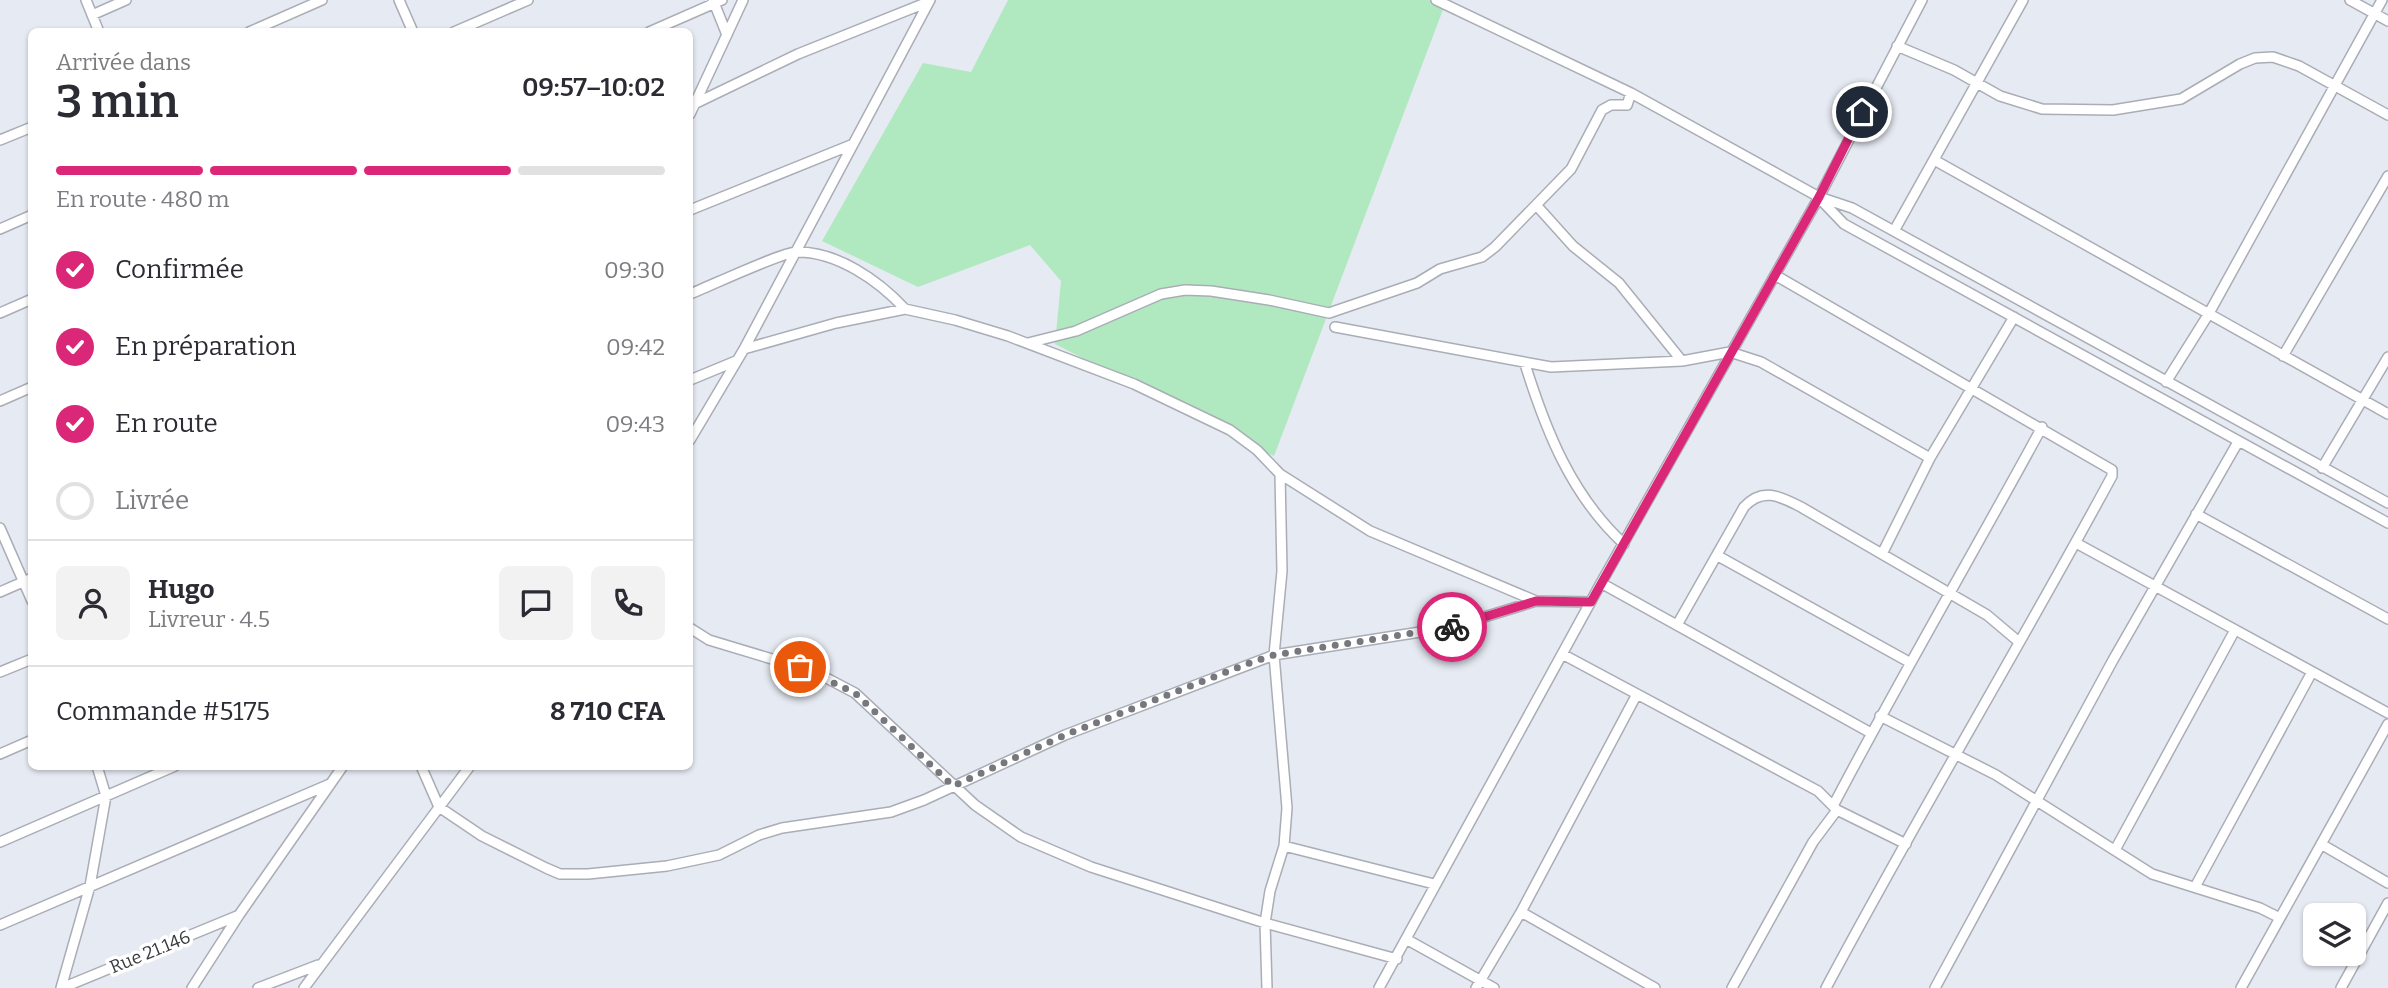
<!DOCTYPE html>
<html lang="fr">
<head>
<meta charset="utf-8">
<style>
  :root { --surface:#fff; --page:#f2f2f3; --text:#2b2b33; --muted:#7c7c81; --line:#e1e1e2; --accent:#db2777 }
  body { margin:0; font-family:Bitter,serif; background:var(--page); color:var(--text); height:100vh; display:flex; flex-direction:column; font-size:26px; white-space:nowrap }
  * { box-sizing:border-box; margin:0 }
  p { font-size:23px; color:var(--muted) }
  .icon { flex:none; width:38px; height:38px; fill:none; stroke:currentColor; stroke-width:2; stroke-linecap:round; stroke-linejoin:round }
  .map { position:relative; flex:1; overflow:hidden }
  .side { position:absolute; left:28px; top:28px; width:665px; height:742px; display:flex; flex-direction:column; background:var(--surface); border-radius:10px; box-shadow:0 2px 5px #0004 }
  .side>* { flex:none }
  .fabs { position:absolute; left:2303px; top:903px; display:grid; gap:14px }
  .fabs a { display:grid; place-items:center; width:63px; height:63px; border-radius:10px; background:var(--surface); box-shadow:0 2px 5px #0004; font-size:35px }
  .pin { position:absolute; display:grid; place-items:center; width:60px; height:60px; color:#fff; margin:-30px; border:4px solid #fff; border-radius:50%; box-shadow:0 2px 7px #0007 }
  .courier { position:absolute; display:grid; place-items:center; width:70px; height:70px; margin:-35px; border:5px solid #db2777; border-radius:50%; background:#fff; color:#222; box-shadow:0 2px 9px #0007 }
  .headline em { font-style:normal; font-weight:600 }
  .headline div { display:flex; flex-direction:column-reverse }
  .headline { display:flex; align-items:center; justify-content:space-between; height:119px; padding:0 28px }
  h1 { font-size:46px; font-weight:600; line-height:52px }
  .bar { display:grid; grid-template-columns:repeat(4,1fr); gap:10px 7px; align-content:center; height:84px; padding:0 28px }
  .bar i { height:9px; border-radius:5px; background:var(--line) }
  .bar .selected { background:var(--accent) }
  .bar p { grid-column:span 4 }
  .line { display:flex; align-items:center; gap:18px; padding:0 28px; border-top:2px solid var(--line) }
  .line div { flex:1 }
  .round { display:grid; place-items:center; flex:none; width:74px; height:74px; border-radius:10px; background:var(--page) }
  ol { padding:0 28px; list-style:none }
  li { display:flex; align-items:center; gap:21px; height:77px }
  li p { margin-inline-start:auto }
  li .icon { padding:7px; border-radius:50%; background:var(--accent); color:#fff; stroke-width:4 }
  li:last-child { color:var(--muted) }
  li i { width:38px; height:38px; border:4px solid var(--line); border-radius:50% }
  .map>svg:first-child { display:block }
</style>
</head>
<body>
<div class="map">
<svg width="2388" height="988" viewBox="0 0 2388 988">
  <rect width="100%" height="100%" fill="#e6eaf3"/>
  <path fill="#b0e9c0" d="M 1008,0 L 1429,0 L 1444,7 L 1274,456 L 1055,344 L 1061,281 L 1030,245 L 918,287 L 822,241 L 923,63 L 971,72 Z"/>
  <g fill="none" stroke-linecap="round" stroke-linejoin="round">
    <g stroke="#aaadb6" stroke-width="12">
      <path id="street" d="M 86,0 L 99,32
        M 399,0 L 413,32
        M 713,0 L 727,35
        M 1436,0 L 1631,93 L 1819,197 L 1852,208 L 2388,503
        M 2350,0 L 2388,21
        M 92,15 L 126,0
        M 249,32 L 322,0
        M 454,32 L 528,0
        M 649,32 L 722,0
        M 1897,46 L 1954,70 L 2000,96 L 2042,109 L 2113,110 L 2181,99 L 2240,64 L 2255,58 L 2273,57 L 2299,66 L 2388,115
        M 690,106 L 798,54 L 928,2
        M 690,114 L 743,0
        M 0,140 L 32,127
        M 1936,161 L 2388,414
        M 1820,199 L 1844,224 L 2388,523
        M 1537,206 L 1573,246 L 1619,283 L 1682,361
        M 690,210 L 851,145
        M 0,229 L 32,215
        M 1894,231 L 2023,0
        M 1775,275 L 2112,470 L 2112,476 C 2019,648 1918,815 1826,988
        M 690,294 C 710,286 780,253 796,252 C 837,251 879,281 905,309
        M 0,313 L 32,299
        M 1335,327 L 1551,367 L 1682,361 L 1730,352 L 1761,362 L 1930,458
        M 1028,343 L 1076,331 L 1161,294 L 1185,290 L 1211,291 L 1269,300 L 1329,313 L 1417,283 L 1440,269 L 1482,257 L 1495,247 L 1571,169 L 1602,110 L 1611,105 L 1627,105 L 1631,93
        M 744,349 L 836,323 L 905,309 L 955,320 L 1008,336 L 1134,384 L 1230,430 L 1257,450 L 1280,474 L 1370,531 L 1536,601
        M 2283,356 L 2388,176
        M 1525,364 C 1546,431 1571,495 1624,544
        M 690,380 L 736,361
        M 2166,382 L 2208,315 L 2382,0
        M 0,401 L 32,387
        M 690,440 L 744,349 L 930,0
        M 2322,468 L 2388,357
        M 2196,514 L 2388,619
        M 0,528 L 32,601
        M 2076,543 L 2388,713
        M 1882,554 L 1930,458 L 2014,317
        M 1718,556 L 1909,662
        M 1601,583 L 1871,733
        M 0,592 L 32,578
        M 1677,625 L 1744,507 C 1762,487 1780,496 1801,507 L 1987,615 L 2019,642
        M 690,628 L 709,640 L 815,672 L 855,693 L 975,805 L 1021,837 L 1091,867 L 1265,923 L 1397,959
        M 1564,655 L 1818,791 L 1837,810 L 1906,844
        M 0,672 L 32,659
        M 1880,716 L 1996,775 L 2152,874 L 2260,908 L 2280,918
        M 0,754 L 32,740
        M 421,766 L 439,807 L 482,836 L 546,868 L 560,874 L 588,874 L 667,866 L 719,855 L 759,835 L 782,828 L 891,812 L 924,800 L 1065,735 L 1274,655 L 1452,627 L 1536,601 L 1591,602
        M 1833,806 C 1900,678 1973,554 2042,427
        M 0,842 L 175,766
        M 2321,844 L 2388,883
        M 1284,846 L 1434,884
        M 2115,850 L 2235,630
        M 2195,887 L 2312,672
        M 1521,912 L 1655,988
        M 0,925 L 330,784
        M 1406,939 L 1494,988
        M 61,988 L 90,886 L 106,796 L 97,766
        M 62,988 L 237,916
        M 192,988 L 239,915 L 343,766
        M 258,988 L 318,965
        M 304,988 L 470,766
        M 1267,988 L 1265,923 L 1270,891 L 1284,846 L 1287,808 L 1274,655 L 1282,571 L 1280,474
        M 1379,988 L 1601,583 L 1819,197 L 1922,0
        M 1476,988 L 1521,912 L 1637,694
        M 1732,988 L 1813,842 L 1837,810
        M 1935,988 L 2113,660 L 2238,442
        M 2241,988 L 2388,724
        M 2341,988 L 2388,903"/>
    </g>
    <use href="#street" stroke="#fff" stroke-width="9"/>
  </g>
  <g fill="none" stroke-linecap="round" stroke-linejoin="round">
    <path stroke="#76787d" stroke-width="7" stroke-dasharray="0 12.6" d="M 800,667 L 855,693 L 953,786 L 1065,735 L 1252,662 L 1274,655 L 1452,627"/>
    <path stroke="#db2777" stroke-width="9" d="M 1452,627 L 1536,601 L 1591,602 L 1819,197 L 1862,112"/>
  </g>
  <g text-anchor="middle" stroke-width="7" stroke-linejoin="round" paint-order="stroke">
    <g font-size="18" fill="#393a3d" stroke="#fff">
      <text transform="translate(150 952) rotate(-22)" y="6">Rue 21.146</text>
    </g>
  </g>
</svg>
<div class="fabs">
<a><svg class="icon" aria-label="layers" viewBox="0 0 24 24"><path d="M12 4l9 5-9 5-9-5zM3 14l9 5 9-5"/></svg></a>
</div>
<div class="pin" style="left:800px;top:667px;background:#ea580c"><svg class="icon" aria-label="bag" viewBox="0 0 24 24"><path d="M5 8h14l-1 12H6zM9 8a3 3 0 0 1 6 0"/></svg></div>
<div class="pin" style="left:1862px;top:112px;background:#1f2937"><svg class="icon" aria-label="home" viewBox="0 0 24 24"><path d="M3 11l9-7 9 7M6 9v11h12V9"/></svg></div>
<div class="courier" style="left:1452px;top:627px"><svg class="icon" aria-label="bike" viewBox="0 0 24 24"><circle cx="6" cy="16" r="4"/><circle cx="18" cy="16" r="4"/><path d="M6 16l4-8h5l3 8M10 8l3 8H6M13 5h3"/></svg></div>
<section class="side">
<div class="headline"><div><h1>3 min</h1><p>Arrivée dans</p></div><em>09:57–10:02</em></div>
<div class="bar"><i class="selected"></i><i class="selected"></i><i class="selected"></i><i></i><p>En route · 480 m</p></div>
<ol>
<li><svg class="icon" aria-label="check" viewBox="0 0 24 24"><path d="M5 12l5 5 9-10"/></svg>Confirmée<p>09:30</p></li>
<li><svg class="icon" aria-label="check" viewBox="0 0 24 24"><path d="M5 12l5 5 9-10"/></svg>En préparation<p>09:42</p></li>
<li><svg class="icon" aria-label="check" viewBox="0 0 24 24"><path d="M5 12l5 5 9-10"/></svg>En route<p>09:43</p></li>
<li><i></i>Livrée</li>
</ol>
<div class="line" style="height:126px"><a class="round"><svg class="icon" aria-label="person" viewBox="0 0 24 24"><circle cx="12" cy="8" r="4"/><path d="M4 21q1-7 8-7t8 7"/></svg></a><div><b>Hugo</b><p>Livreur · 4.5</p></div><a class="round"><svg class="icon" aria-label="chat" viewBox="0 0 24 24"><path d="M4 5h16v11H9l-5 4z"/></svg></a><a class="round"><svg class="icon" aria-label="phone" viewBox="0 0 24 24"><path d="M5 4h4l2 5-3 2q2 4 5 5l2-3 5 2v4C11 20 4 13 5 4z"/></svg></a></div>
<div class="line" style="height:91px"><div>Commande #5175</div><b>8 710 CFA</b></div>
</section>
</div>
</body>
</html>
